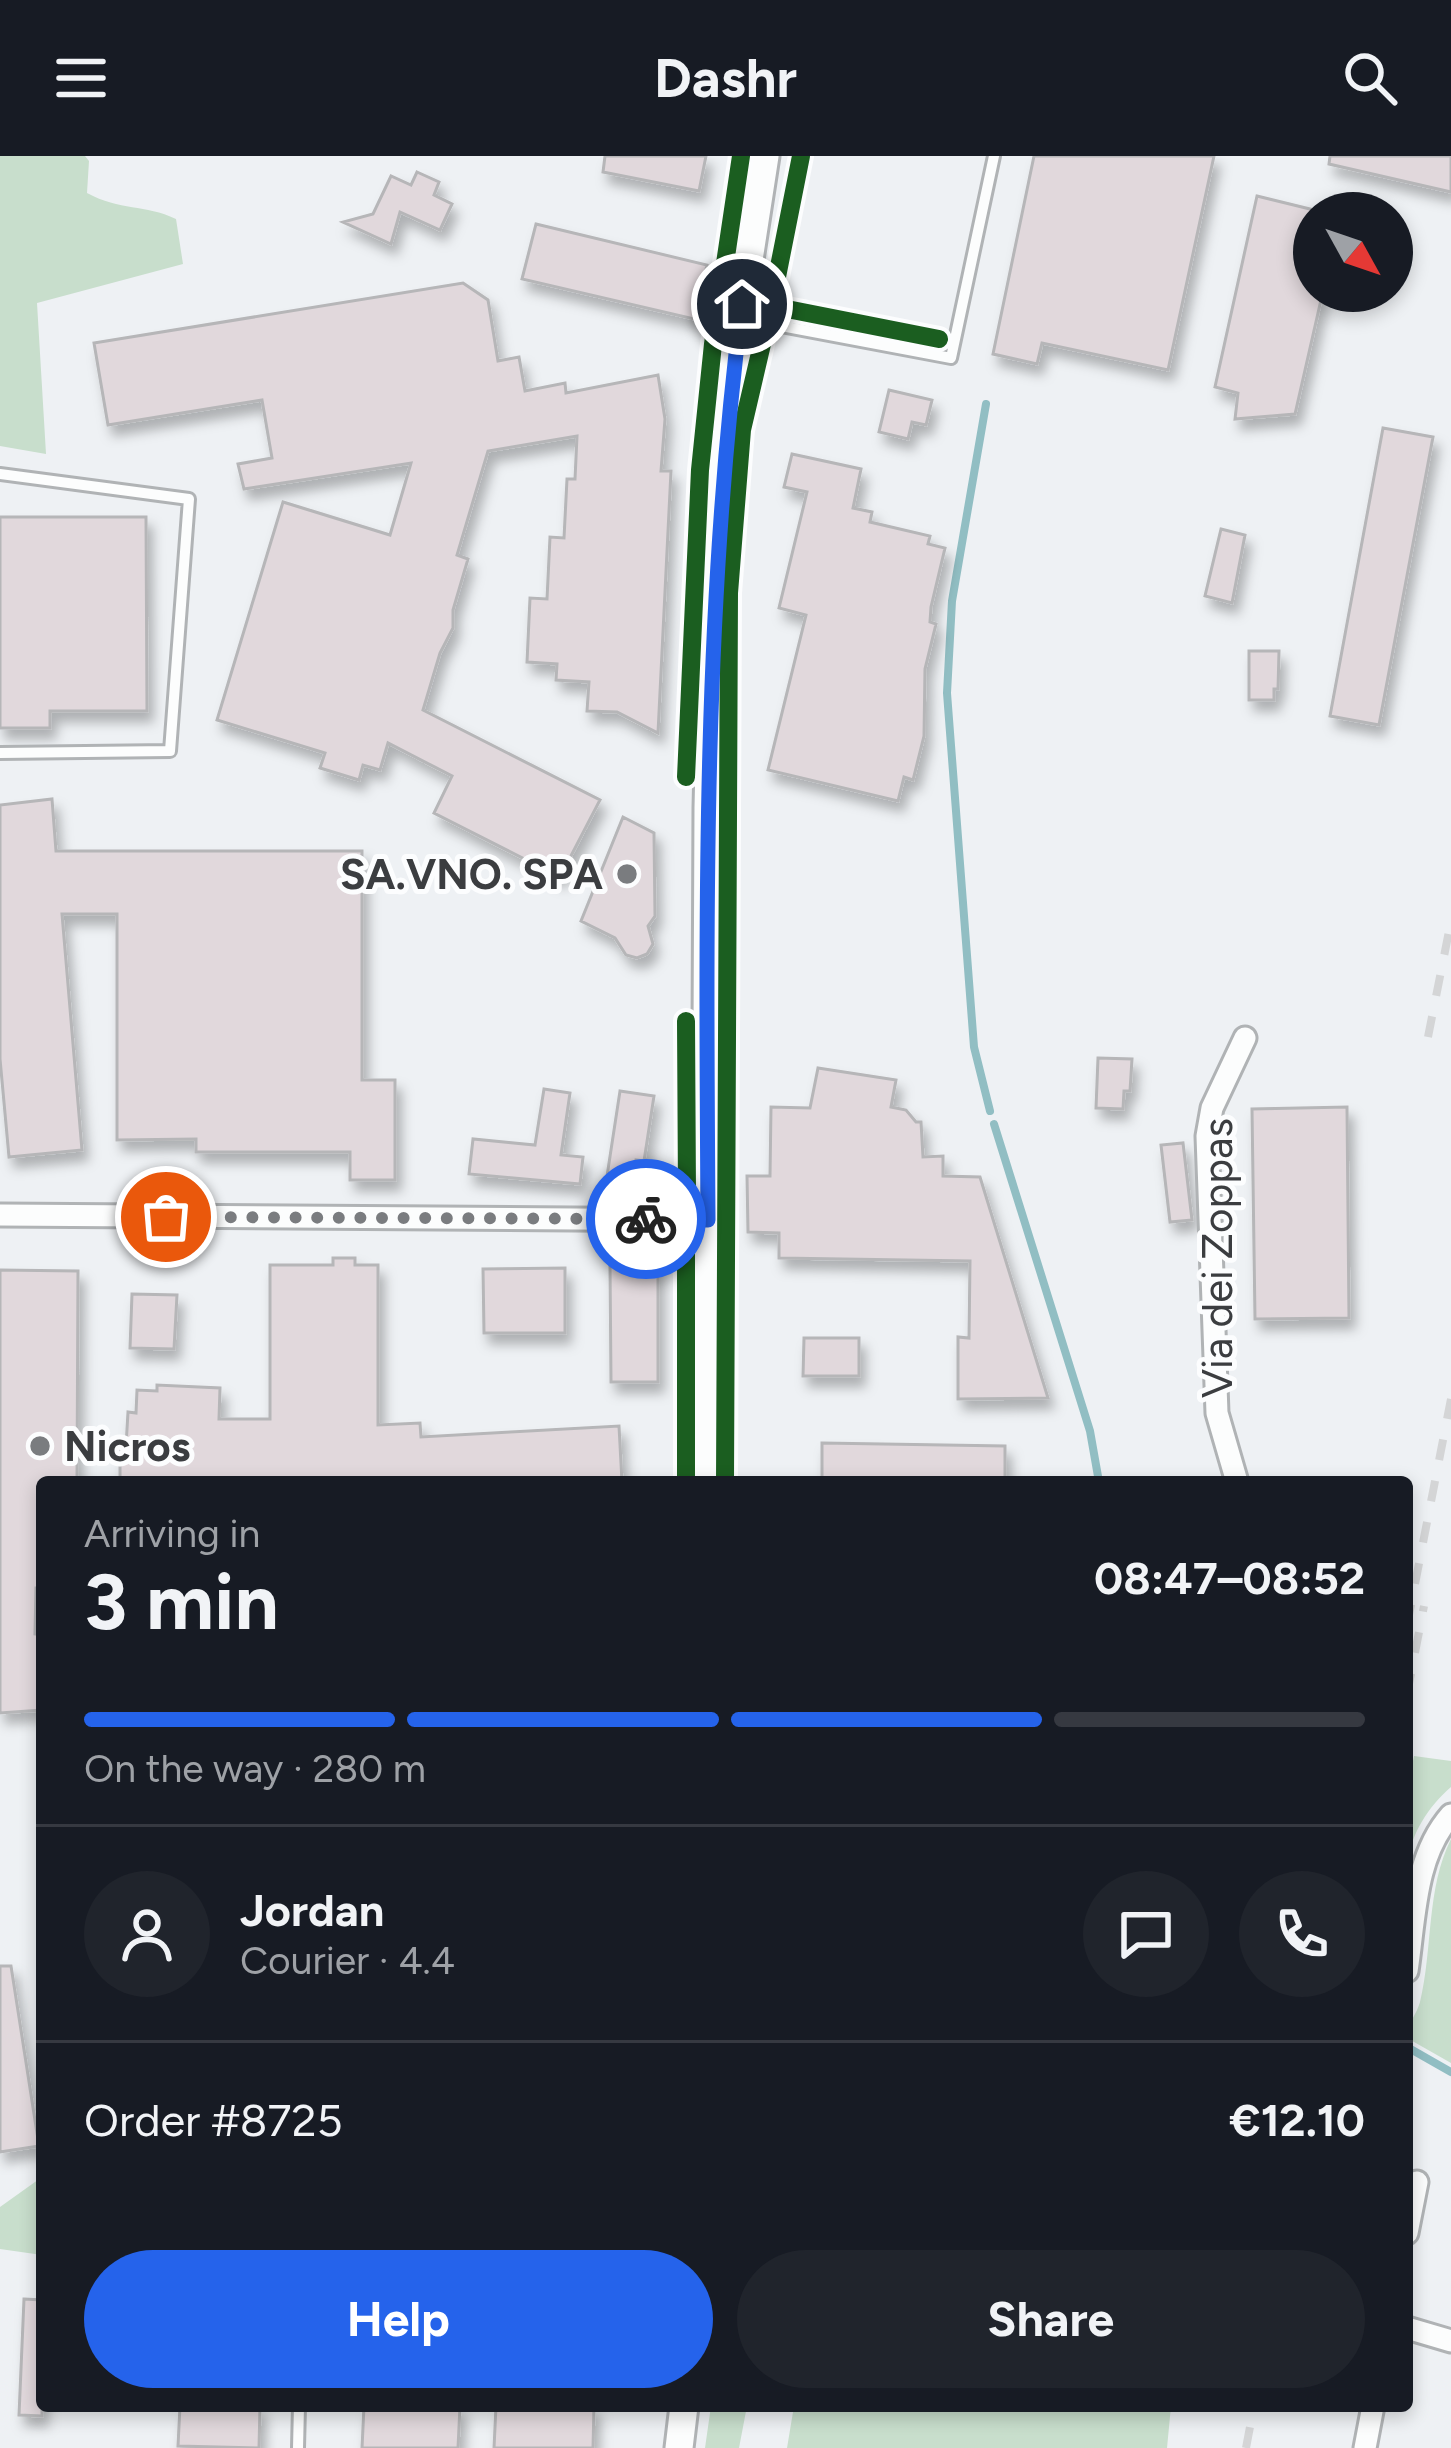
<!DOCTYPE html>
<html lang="en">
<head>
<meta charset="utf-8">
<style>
  :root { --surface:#171b24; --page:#20242c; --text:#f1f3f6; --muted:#9ea1a6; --line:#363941; --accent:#2563eb }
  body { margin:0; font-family:Figtree,sans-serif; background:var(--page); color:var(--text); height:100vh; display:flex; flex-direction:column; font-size:45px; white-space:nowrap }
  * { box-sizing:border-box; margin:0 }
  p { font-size:39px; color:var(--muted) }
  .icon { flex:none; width:66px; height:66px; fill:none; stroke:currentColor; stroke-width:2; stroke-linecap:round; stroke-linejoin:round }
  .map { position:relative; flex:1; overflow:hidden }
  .panel { position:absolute; left:36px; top:1320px; width:1377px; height:936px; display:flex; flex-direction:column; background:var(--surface); border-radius:12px; box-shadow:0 6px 18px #0003 }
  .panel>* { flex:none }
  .needle { width:78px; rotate:130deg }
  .controls { position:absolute; left:1293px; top:36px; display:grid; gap:24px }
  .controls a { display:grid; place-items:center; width:120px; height:120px; border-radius:50%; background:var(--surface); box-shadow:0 6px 18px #0003; font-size:60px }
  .pin { position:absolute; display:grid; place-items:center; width:102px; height:102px; color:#fff; margin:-51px; border:6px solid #fff; border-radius:50%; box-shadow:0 3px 12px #0007 }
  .courier { position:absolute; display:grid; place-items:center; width:120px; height:120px; margin:-60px; border:9px solid #2563eb; border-radius:50%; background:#fff; color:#222; box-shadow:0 3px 15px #0007 }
  .headline em { font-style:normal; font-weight:700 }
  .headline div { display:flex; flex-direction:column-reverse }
  .headline { display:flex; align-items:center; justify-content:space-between; height:204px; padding:0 48px }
  h1 { font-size:78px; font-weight:700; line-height:90px }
  .bar { display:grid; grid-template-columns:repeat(4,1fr); gap:18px 12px; align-content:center; height:144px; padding:0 48px }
  .bar i { height:15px; border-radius:9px; background:var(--line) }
  .bar .current { background:var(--accent) }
  .bar p { grid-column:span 4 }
  .line { display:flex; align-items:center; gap:30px; padding:0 48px; border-top:3px solid var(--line) }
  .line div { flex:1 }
  .round { display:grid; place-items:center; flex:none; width:126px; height:126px; border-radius:63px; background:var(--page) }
  .cta { display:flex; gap:24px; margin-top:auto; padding:24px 48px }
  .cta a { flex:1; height:138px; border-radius:72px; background:var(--accent); color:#fff; font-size:48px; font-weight:700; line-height:138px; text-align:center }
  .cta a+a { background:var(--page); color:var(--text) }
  header { display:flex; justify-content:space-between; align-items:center; height:156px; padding:0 48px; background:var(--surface); font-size:54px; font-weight:700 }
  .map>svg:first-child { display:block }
</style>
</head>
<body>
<header><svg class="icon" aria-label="menu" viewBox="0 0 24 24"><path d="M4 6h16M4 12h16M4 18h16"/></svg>Dashr<svg class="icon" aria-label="search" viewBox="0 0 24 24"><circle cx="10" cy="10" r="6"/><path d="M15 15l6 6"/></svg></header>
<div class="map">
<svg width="1451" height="2292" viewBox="0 0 1451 2292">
  <defs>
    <filter id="shadow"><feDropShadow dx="5.5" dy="10" stdDeviation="6" flood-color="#0004"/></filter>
  </defs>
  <rect width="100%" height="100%" fill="#eef1f4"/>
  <path fill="#c8decc" d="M 0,0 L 85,0 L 89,5 L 87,37 C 120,55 145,48 176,63 L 183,108 L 37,147 L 46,298 L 0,290 Z
    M 1414,1600 L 1451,1605 L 1451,1631 C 1428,1651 1412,1676 1407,1707 L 1407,1635 Z
    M 1451,1683 L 1451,1907 L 1407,1882 C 1407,1868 1416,1860 1420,1846 C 1433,1793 1426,1733 1451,1683 Z
    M 42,2021 L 42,2099 L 0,2093 L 0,2051 Z
    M 711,2250 L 747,2250 L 739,2292 L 705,2292 Z
    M 794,2250 L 1171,2250 L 1167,2292 L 787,2292 Z"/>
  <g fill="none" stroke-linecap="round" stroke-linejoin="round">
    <path stroke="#91bec3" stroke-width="8" d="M 986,248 L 952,445 L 947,537 L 974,891 L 990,955
      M 994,968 L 1090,1275 L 1099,1326
      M 1407,1891 L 1451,1916"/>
  </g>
  <path fill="#e1d8dc" stroke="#b6b6b8" stroke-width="3" filter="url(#shadow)" d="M 605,0 L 706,0 L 699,35 L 603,16 Z
    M 1034,0 L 1214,0 L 1168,214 L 1042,187 L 1037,208 L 993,198 Z
    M 1330,0 L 1451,0 L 1451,36 L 1329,8 Z
    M 417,16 L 439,26 L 434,39 L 452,48 L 440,74 L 400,56 L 391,88 L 343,66 L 373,58 L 391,20 L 411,29 Z
    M 1257,40 L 1314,54 L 1314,135 L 1323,135 L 1295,258 L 1235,263 L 1238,237 L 1215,231 Z
    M 536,68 L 707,109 L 694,163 L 522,123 Z
    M 463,127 L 488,144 L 498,205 L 519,201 L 525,235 L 565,227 L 566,237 L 658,219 L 665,263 L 661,315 L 671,315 L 658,577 L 617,556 L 587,555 L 589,526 L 556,524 L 557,508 L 527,506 L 530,442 L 547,443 L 550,381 L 564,382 L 567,323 L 575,323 L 577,280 L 488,295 L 457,399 L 468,403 L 453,454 L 453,472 L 440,497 L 423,554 L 600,644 L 560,721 L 434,657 L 452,620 L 388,587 L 380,614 L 363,609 L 359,624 L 320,612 L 325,597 L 217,564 L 283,346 L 390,379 L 411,307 L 244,333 L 238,308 L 272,302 L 262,244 L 108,269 L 94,187 Z
    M 889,234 L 932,244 L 926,269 L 912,266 L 908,283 L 879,276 Z
    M 1383,272 L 1433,281 L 1379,569 L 1330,560 Z
    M 792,298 L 861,313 L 853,352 L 872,356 L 870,366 L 930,380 L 928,388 L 945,392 L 931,451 L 930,466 L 936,468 L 925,513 L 924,580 L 913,624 L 904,621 L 898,645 L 768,614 L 806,459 L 779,452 L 807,336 L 784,331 Z
    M 0,361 L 146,361 L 147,555 L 50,555 L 50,572 L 0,572 Z
    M 1221,373 L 1245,379 L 1232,447 L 1205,440 Z
    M 1249,495 L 1279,495 L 1278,533 L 1274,533 L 1274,544 L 1249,544 Z
    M 52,643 L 56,695 L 362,695 L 362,924 L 395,924 L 395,1024 L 350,1024 L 350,996 L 196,996 L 196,983 L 117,984 L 117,758 L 62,758 L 82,994 L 9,1001 L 0,903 L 0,649 Z
    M 623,661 L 654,677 L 655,760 L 648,770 L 653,788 L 647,798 L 637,802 L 626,799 L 615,782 L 581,765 Z
    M 1098,902 L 1132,903 L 1130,935 L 1124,935 L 1123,953 L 1096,952 Z
    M 818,912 L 896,924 L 891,951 L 906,954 L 916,966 L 921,966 L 923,1001 L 943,1000 L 943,1020 L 980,1021 L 1048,1242 L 958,1243 L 958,1181 L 969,1182 L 970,1105 L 779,1102 L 779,1077 L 748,1076 L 747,1020 L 770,1020 L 771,951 L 810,952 Z
    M 544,933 L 570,937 L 561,999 L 583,1001 L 580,1028 L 469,1018 L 473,983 L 535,989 Z
    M 620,935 L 654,940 L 644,1005 L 636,1004 L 633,1024 L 607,1020 Z
    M 1347,951 L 1349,1162 L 1255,1163 L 1252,953 Z
    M 1183,987 L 1192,1064 L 1170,1066 L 1161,989 Z
    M 333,1102 L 355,1102 L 355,1109 L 378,1109 L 378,1269 L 420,1267 L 421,1281 L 619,1270 L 622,1326 L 120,1326 L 120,1290 L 126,1290 L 128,1256 L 136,1257 L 137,1234 L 157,1235 L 157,1229 L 220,1232 L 219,1263 L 270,1263 L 270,1109 L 333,1109 Z
    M 610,1110 L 658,1110 L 658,1226 L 611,1226 Z
    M 565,1112 L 565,1177 L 484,1177 L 483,1113 Z
    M 0,1114 L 78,1115 L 77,1326 L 42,1326 L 42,1432 L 36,1432 L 35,1478 L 42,1479 L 42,1554 L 0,1557 Z
    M 132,1138 L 177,1139 L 174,1193 L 130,1192 Z
    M 804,1182 L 859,1182 L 859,1220 L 803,1220 Z
    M 822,1287 L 1005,1290 L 1005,1326 L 822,1326 Z
    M 0,1810 L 11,1810 L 39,1990 L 0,1996 Z
    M 24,2143 L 42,2144 L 42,2260 L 19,2259 Z
    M 180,2250 L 260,2250 L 259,2292 L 178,2290 Z
    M 364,2250 L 460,2250 L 458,2292 L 362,2292 Z
    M 496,2250 L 594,2250 L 593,2292 L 494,2292 Z"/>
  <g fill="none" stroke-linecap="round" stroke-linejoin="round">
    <g stroke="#b0b3b5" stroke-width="16">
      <path id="service" d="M 744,163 L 951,202 L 994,0
        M 0,318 L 189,343 L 170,595 L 0,597
        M 298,2292 L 299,2250"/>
    </g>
    <g stroke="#b0b3b5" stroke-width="27">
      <path id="minor" d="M 0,1059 L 708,1064
        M 1237,1326 L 1217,1257 L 1207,980 L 1212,952 L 1245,882
        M 1407,1815 C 1415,1762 1414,1701 1451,1659
        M 1407,2077 L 1417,2026
        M 1407,2172 L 1451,2185
        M 1365,2292 L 1373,2250"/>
    </g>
    <g stroke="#b0b3b5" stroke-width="33">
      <path id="tertiary" d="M 705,1326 L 708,652 L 713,434 L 732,214 L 765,0
        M 679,2292 L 684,2250"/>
    </g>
    <use href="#service" stroke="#fcfdfd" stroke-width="10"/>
    <use href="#minor" stroke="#fcfdfd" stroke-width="21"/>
    <use href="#tertiary" stroke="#fcfdfd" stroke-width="27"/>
    <path stroke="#d4d5d6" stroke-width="8" stroke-dasharray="21 21" stroke-linecap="butt" d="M 1428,881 L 1451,765
      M 1407,1469 L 1451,1243
      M 1407,1538 L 1424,1450
      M 1246,2292 L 1254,2250"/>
    <g stroke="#fcfdfe" stroke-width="26">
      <path id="cycleway" d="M 801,0 L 773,141 L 782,152 L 939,183
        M 686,621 L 700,314 L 713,188 L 741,0
        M 686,865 L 687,1039
        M 686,1083 L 686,1326
        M 725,1326 L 729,437 L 742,274 L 773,141"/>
    </g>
    <use href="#cycleway" stroke="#1b5e20" stroke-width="18"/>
  </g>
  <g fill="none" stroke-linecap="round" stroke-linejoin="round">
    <path stroke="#7a7c7f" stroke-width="12" stroke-dasharray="0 21.6" d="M 166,1061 L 646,1063"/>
    <path stroke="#2563eb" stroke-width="15" d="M 646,1063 L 708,1064 C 706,758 703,452 742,148"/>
  </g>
  <g fill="#7a7c7f" stroke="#fcfdfe" stroke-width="4.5">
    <circle cx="627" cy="718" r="12"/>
    <circle cx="40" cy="1290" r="12"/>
  </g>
  <g text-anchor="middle" stroke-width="10" stroke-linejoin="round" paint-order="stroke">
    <g font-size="42" font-weight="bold" fill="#3b3d40" stroke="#fcfdfe" text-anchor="end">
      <text x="603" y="733">SA.VNO. SPA</text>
      <text x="64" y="1305" text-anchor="start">Nicros</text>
    </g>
    <g font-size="42" fill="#3b3d40" stroke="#fcfdfe">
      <text transform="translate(1217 1102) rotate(-90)" y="15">Via dei Zoppas</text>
    </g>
  </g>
</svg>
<div class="controls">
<a><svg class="needle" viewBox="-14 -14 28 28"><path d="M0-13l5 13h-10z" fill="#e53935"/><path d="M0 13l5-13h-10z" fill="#9ea1a6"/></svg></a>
</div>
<div class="pin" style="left:166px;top:1061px;background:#ea580c"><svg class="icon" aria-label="bag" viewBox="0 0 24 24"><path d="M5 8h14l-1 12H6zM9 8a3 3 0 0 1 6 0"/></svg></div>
<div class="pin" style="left:742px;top:148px;background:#1f2937"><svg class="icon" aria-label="home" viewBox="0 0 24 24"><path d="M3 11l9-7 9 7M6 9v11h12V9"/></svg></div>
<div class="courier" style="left:646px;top:1063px"><svg class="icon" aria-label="bike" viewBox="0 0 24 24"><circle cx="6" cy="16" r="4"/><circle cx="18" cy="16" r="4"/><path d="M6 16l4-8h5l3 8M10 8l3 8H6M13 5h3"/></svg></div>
<section class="panel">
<div class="headline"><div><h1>3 min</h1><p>Arriving in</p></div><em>08:47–08:52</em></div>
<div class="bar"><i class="current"></i><i class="current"></i><i class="current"></i><i></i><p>On the way · 280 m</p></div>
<div class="line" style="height:216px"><a class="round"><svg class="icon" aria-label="person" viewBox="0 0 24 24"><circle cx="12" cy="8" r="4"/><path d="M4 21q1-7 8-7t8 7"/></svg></a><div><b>Jordan</b><p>Courier · 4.4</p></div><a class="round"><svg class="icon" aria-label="chat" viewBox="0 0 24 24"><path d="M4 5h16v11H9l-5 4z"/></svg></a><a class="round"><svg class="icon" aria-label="phone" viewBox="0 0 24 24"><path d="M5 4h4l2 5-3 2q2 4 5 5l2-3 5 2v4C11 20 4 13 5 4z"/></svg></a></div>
<div class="line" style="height:156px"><div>Order #8725</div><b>€12.10</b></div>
<div class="cta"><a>Help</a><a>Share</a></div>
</section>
</div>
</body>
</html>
